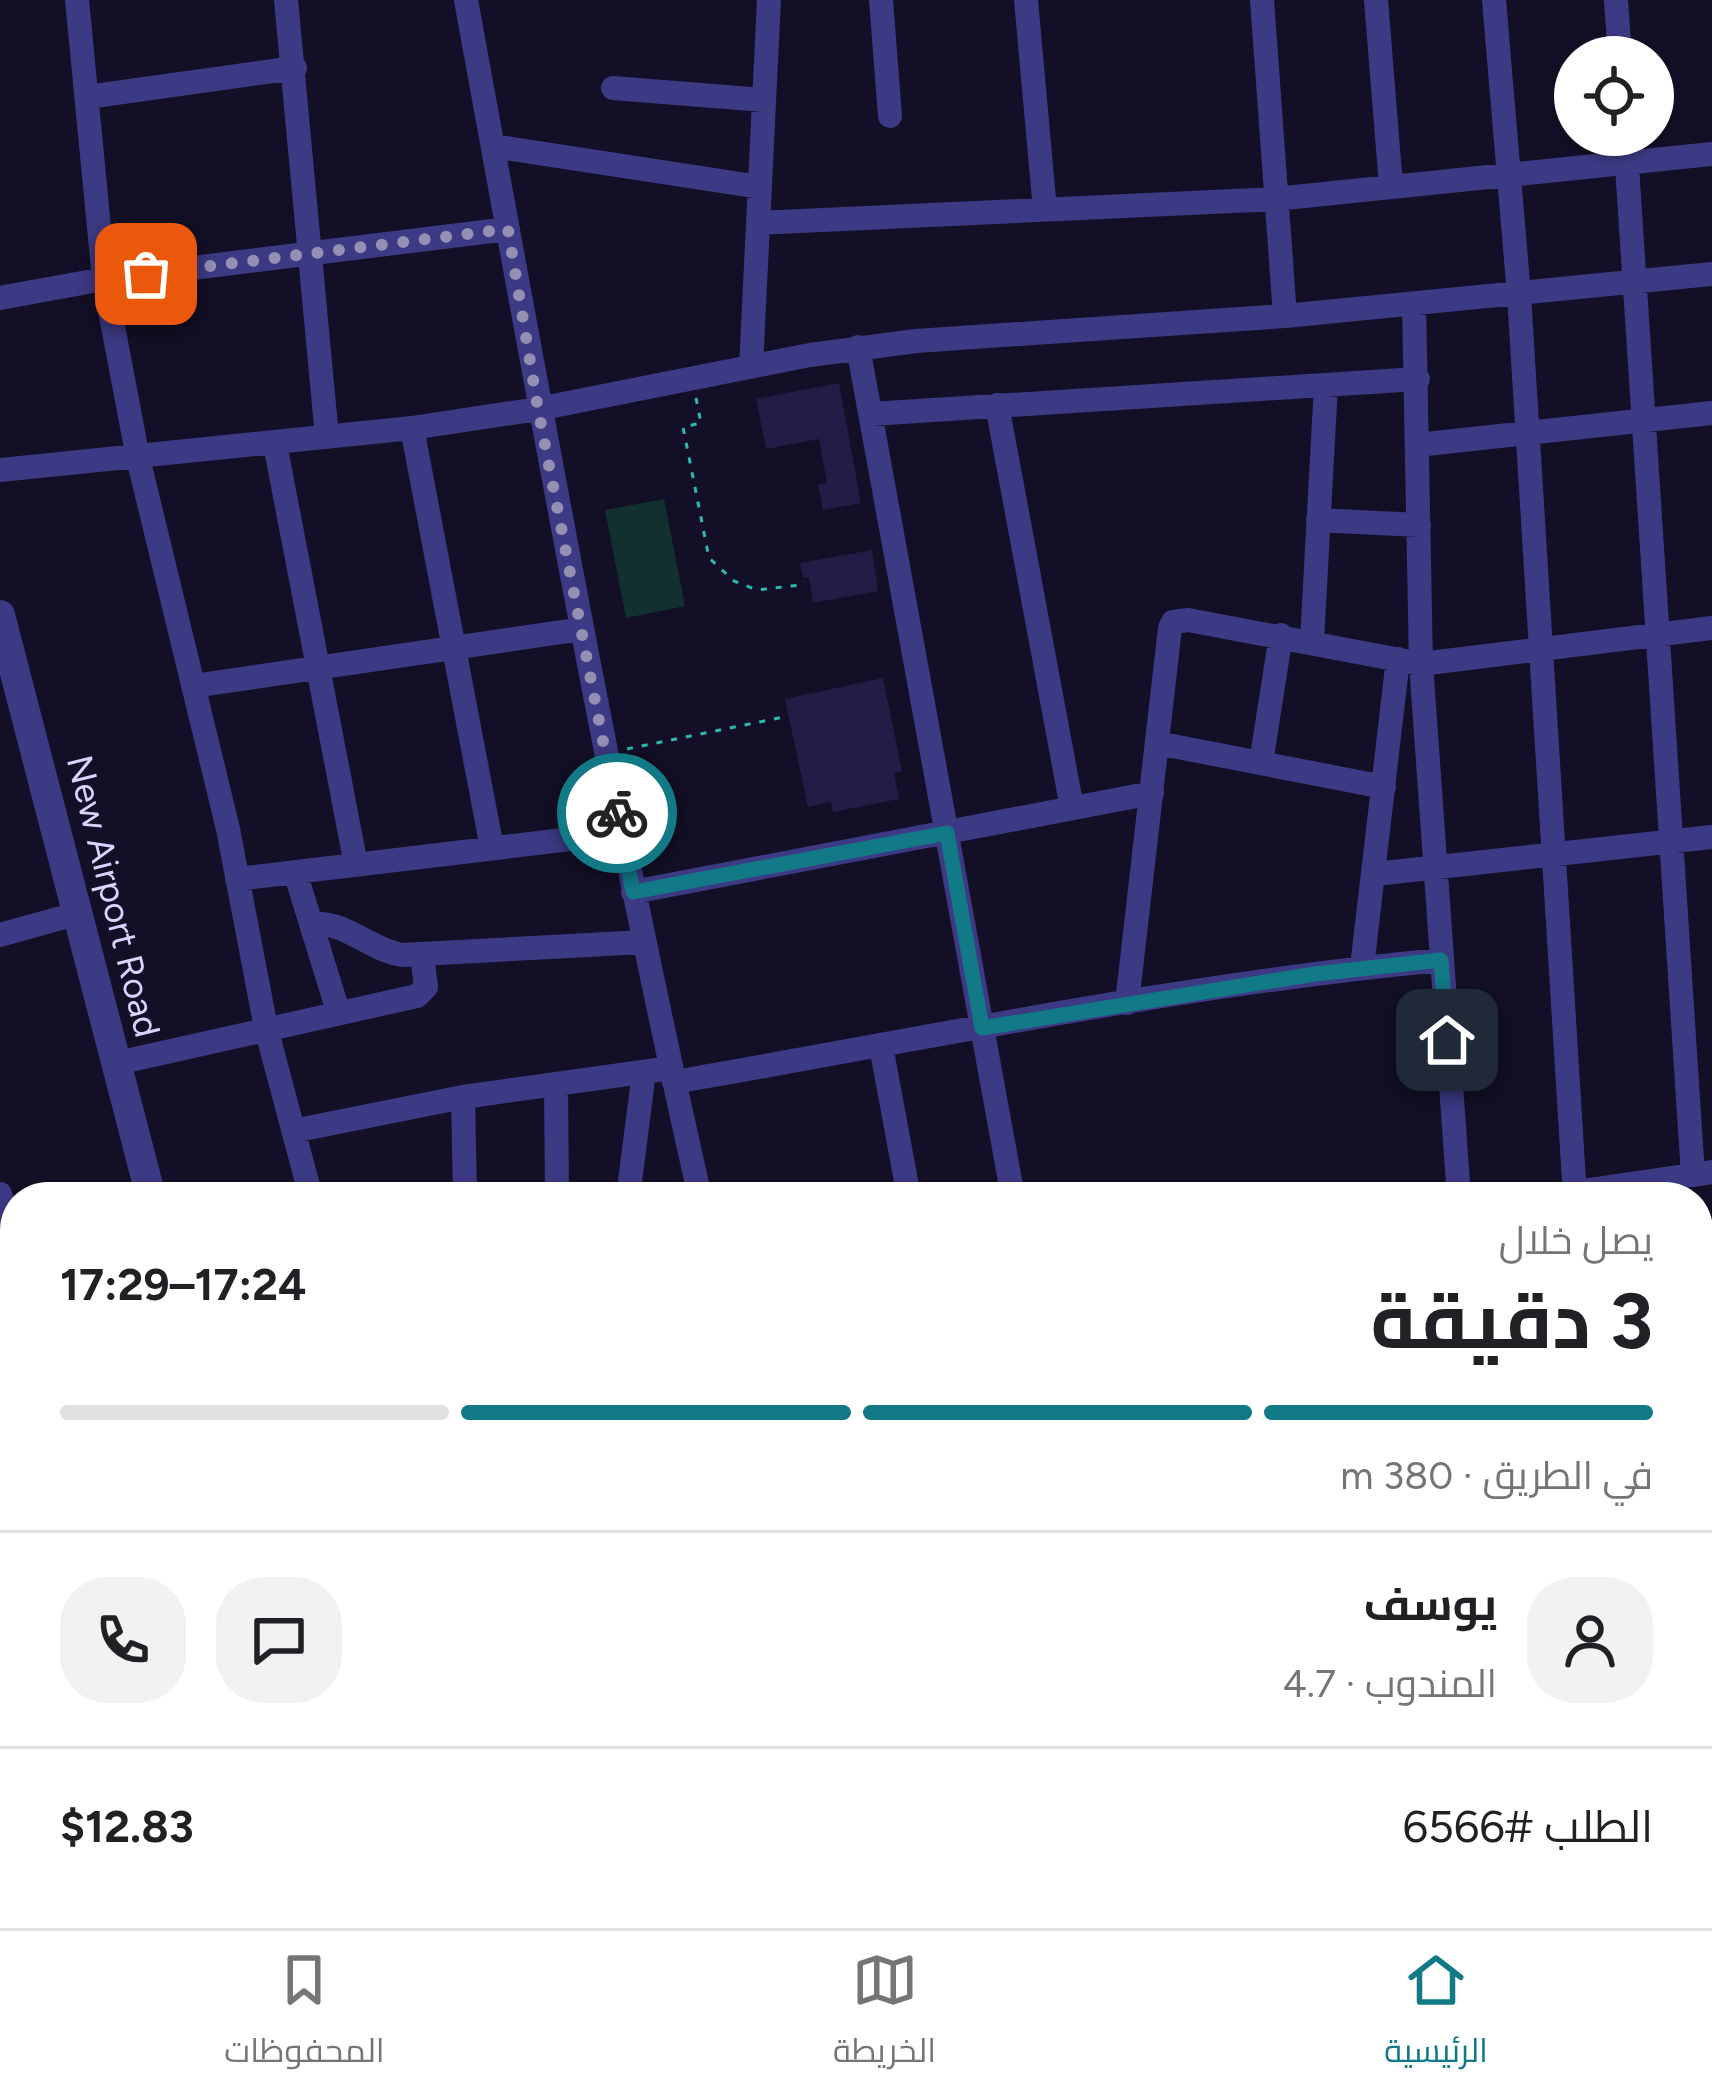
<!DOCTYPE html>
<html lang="ar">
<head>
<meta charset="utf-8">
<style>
  :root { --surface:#fff; --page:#f2f2f2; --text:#202124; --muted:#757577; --line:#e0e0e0; --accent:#127987 }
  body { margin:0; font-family:Figtree,Cairo,sans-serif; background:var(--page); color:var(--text); direction:rtl; height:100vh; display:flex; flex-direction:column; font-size:45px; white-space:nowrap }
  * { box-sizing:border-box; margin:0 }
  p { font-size:39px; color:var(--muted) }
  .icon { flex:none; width:66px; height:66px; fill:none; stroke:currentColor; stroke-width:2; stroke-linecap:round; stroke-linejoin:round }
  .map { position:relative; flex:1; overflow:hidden; direction:ltr }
  .drawer { position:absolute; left:0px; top:1182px; width:1713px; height:747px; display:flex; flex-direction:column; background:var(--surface); border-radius:48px 48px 0 0; box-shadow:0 3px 9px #0004; direction:rtl }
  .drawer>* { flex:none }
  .controls { position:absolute; left:1554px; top:36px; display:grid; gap:24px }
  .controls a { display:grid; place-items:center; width:120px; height:120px; border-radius:50%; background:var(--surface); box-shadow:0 3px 9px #0004; font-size:60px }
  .pin { position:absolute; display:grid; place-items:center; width:102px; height:102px; color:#fff; margin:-51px; border-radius:24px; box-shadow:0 6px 18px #0006 }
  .courier { position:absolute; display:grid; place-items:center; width:120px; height:120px; margin:-60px; border:9px solid #127987; border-radius:50%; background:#fff; color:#222; box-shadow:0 3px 15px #0007 }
  .overview em { font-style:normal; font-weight:700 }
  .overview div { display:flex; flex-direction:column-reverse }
  .overview { display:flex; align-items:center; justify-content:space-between; height:204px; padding:0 60px }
  h1 { font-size:78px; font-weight:700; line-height:90px }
  .bar { display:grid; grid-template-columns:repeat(4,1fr); gap:18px 12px; align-content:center; height:144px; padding:0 60px }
  .bar i { height:15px; border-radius:9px; background:var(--line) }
  .bar .on { background:var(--accent) }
  .bar p { grid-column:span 4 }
  .line { display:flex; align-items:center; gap:30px; padding:0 60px; border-top:3px solid var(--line) }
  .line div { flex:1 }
  .round { display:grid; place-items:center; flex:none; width:126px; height:126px; border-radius:48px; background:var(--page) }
  .menu { display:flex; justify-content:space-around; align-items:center; height:168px; border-top:3px solid var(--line); background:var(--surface); font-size:33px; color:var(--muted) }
  .menu a { display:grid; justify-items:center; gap:6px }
  .menu .on { color:var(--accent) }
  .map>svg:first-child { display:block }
</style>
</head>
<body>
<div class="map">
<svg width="1712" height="1928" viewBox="0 0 1712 1928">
  <rect width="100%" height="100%" fill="#130f26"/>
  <path fill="#12302f" d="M 664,499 L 685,606 L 626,618 L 605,510 Z"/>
  <path fill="#241b47" d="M 839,383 L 861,503 L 823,510 L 818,485 L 827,483 L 819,439 L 766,449 L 756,399 Z
    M 872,550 L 878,591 L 813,603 L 809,577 L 803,578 L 800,563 Z
    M 883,678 L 902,771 L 894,773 L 899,799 L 833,812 L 831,802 L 808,807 L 785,699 Z"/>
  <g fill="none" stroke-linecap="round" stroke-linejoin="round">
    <path stroke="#2fb8b0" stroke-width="3" stroke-dasharray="6 9" stroke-linecap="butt" d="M 696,398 L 701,423 L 683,427 L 709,558 L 734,581 L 757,590 L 800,585
      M 627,749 L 784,717"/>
    <path stroke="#3d3a85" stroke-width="24" d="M 77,0 L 104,279 L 138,458 L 228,829 L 266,1028 L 311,1197
      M 286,0 L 327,437
      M 466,0 C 539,400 610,800 700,1197
      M 881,0 L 890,116
      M 1026,0 L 1045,210
      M 1262,0 L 1285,316
      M 1376,0 L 1391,186
      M 1494,0 L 1519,295 L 1575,1197
      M 1616,0 L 1620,57
      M 613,88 L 764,100
      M 87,97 L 295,68
      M 1625,135 L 1693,1175
      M 493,146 L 760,187
      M 758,223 L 1275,199 L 1712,154
      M 0,298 L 104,279 L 508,229
      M 1414,304 L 1421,664 L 1459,1197
      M 858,347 L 1013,1197
      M 751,367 L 769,0
      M 997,405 L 1072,808
      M 871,414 L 1418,379
      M 412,428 L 492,848
      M 275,444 L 356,865
      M 1417,445 L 1712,413
      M 0,470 L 412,428 L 538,409 L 810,355 L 916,341 L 1285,316 L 1712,274
      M 1318,520 L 1419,525
      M 1312,641 L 1326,385
      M 193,686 L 582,629
      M 1157,743 L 1384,787
      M 1261,763 L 1281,635
      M 295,872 L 338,1011
      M 1375,874 L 1712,837
      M 237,879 L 621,833
      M 633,892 L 1152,793
      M 311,924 C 345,920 370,950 402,955 L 644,942
      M 0,935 L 79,913
      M 1362,967 L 1398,659
      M 1127,1003 L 1170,628 L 1173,622 L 1188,620 L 1421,664 L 1712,628
      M 881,1046 L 909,1197
      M 117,1063 L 417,996 L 426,987 L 422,955
      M 674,1082 C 929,1038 1184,984 1441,960
      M 556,1084 L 557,1197
      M 463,1097 L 465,1197
      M 293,1131 L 463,1097 L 671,1068
      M 1575,1192 L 1712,1172
      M 0,1194 L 15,1242
      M 628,1197 L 644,1072
      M 0,1408 L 15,1404
      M 1698,1513 L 1712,1442
      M 0,1544 L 15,1540
      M 0,1588 L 15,1629
      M 1698,1596 L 1712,1593
      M 1698,1672 L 1712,1673
      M 0,1839 L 15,1834
      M 1698,1873 L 1707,1928
      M 211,1914 L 216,1928
      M 811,1914 L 815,1928
      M 120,1919 L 136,1914
      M 518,1928 L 520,1914
      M 685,1928 L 724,1914
      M 1034,1928 L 1035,1914
      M 1159,1928 L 1160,1914
      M 1266,1928 L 1268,1914
      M 1375,1928 L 1377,1914
      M 1490,1928 L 1491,1914
      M 1604,1928 L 1606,1914"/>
    <path stroke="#3d3a85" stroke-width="30" d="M 0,615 L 151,1197
      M 330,1914 L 333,1928
      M 355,1914 L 358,1928"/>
  </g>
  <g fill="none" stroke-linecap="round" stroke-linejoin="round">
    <path stroke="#948fb3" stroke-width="12" stroke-dasharray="0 21.6" d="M 146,274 L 508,229 L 538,409 L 617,813"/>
    <path stroke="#127987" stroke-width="15" d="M 617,813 L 633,892 L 947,833 L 982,1028 L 1315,974 L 1441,960 L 1447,1040"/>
  </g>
  <g text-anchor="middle" stroke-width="10" stroke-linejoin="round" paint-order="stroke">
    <g font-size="36" fill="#d9d4ff" stroke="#130f26">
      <text transform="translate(114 896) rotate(76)" y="13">New Airport Road</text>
    </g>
  </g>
</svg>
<div class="controls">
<a><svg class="icon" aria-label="locate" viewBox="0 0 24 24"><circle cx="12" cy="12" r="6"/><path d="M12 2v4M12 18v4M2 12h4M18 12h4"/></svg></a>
</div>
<div class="pin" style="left:146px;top:274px;background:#ea580c"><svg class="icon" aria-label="bag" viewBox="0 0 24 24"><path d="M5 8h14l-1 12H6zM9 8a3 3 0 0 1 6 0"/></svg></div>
<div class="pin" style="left:1447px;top:1040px;background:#1f2937"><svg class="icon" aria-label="home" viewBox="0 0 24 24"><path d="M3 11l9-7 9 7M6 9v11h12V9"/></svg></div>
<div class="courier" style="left:617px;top:813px"><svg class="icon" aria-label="bike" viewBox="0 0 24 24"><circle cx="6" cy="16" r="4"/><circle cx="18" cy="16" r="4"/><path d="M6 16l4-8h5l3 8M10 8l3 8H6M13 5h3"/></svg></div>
<section class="drawer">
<div class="overview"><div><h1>3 دقيقة</h1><p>يصل خلال</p></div><em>17:24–17:29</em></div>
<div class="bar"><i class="on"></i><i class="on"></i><i class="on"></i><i></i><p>في الطريق · 380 m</p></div>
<div class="line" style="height:216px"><a class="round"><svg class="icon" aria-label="person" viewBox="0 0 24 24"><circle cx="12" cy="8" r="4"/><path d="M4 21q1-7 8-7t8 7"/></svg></a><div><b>يوسف</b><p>المندوب · 4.7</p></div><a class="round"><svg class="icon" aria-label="chat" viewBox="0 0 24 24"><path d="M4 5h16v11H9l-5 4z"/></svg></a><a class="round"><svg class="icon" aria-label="phone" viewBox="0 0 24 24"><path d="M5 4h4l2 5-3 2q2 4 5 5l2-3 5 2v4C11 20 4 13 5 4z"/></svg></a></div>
<div class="line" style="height:156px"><div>الطلب #6566</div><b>$12.83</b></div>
</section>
</div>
<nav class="menu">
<a class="on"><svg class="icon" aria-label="home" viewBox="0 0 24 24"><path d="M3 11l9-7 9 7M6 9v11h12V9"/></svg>الرئيسية</a>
<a><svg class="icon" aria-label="map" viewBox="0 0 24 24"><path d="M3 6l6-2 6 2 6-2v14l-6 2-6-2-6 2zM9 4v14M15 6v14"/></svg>الخريطة</a>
<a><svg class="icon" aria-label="saved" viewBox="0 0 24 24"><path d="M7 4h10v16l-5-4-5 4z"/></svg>المحفوظات</a>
</nav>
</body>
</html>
